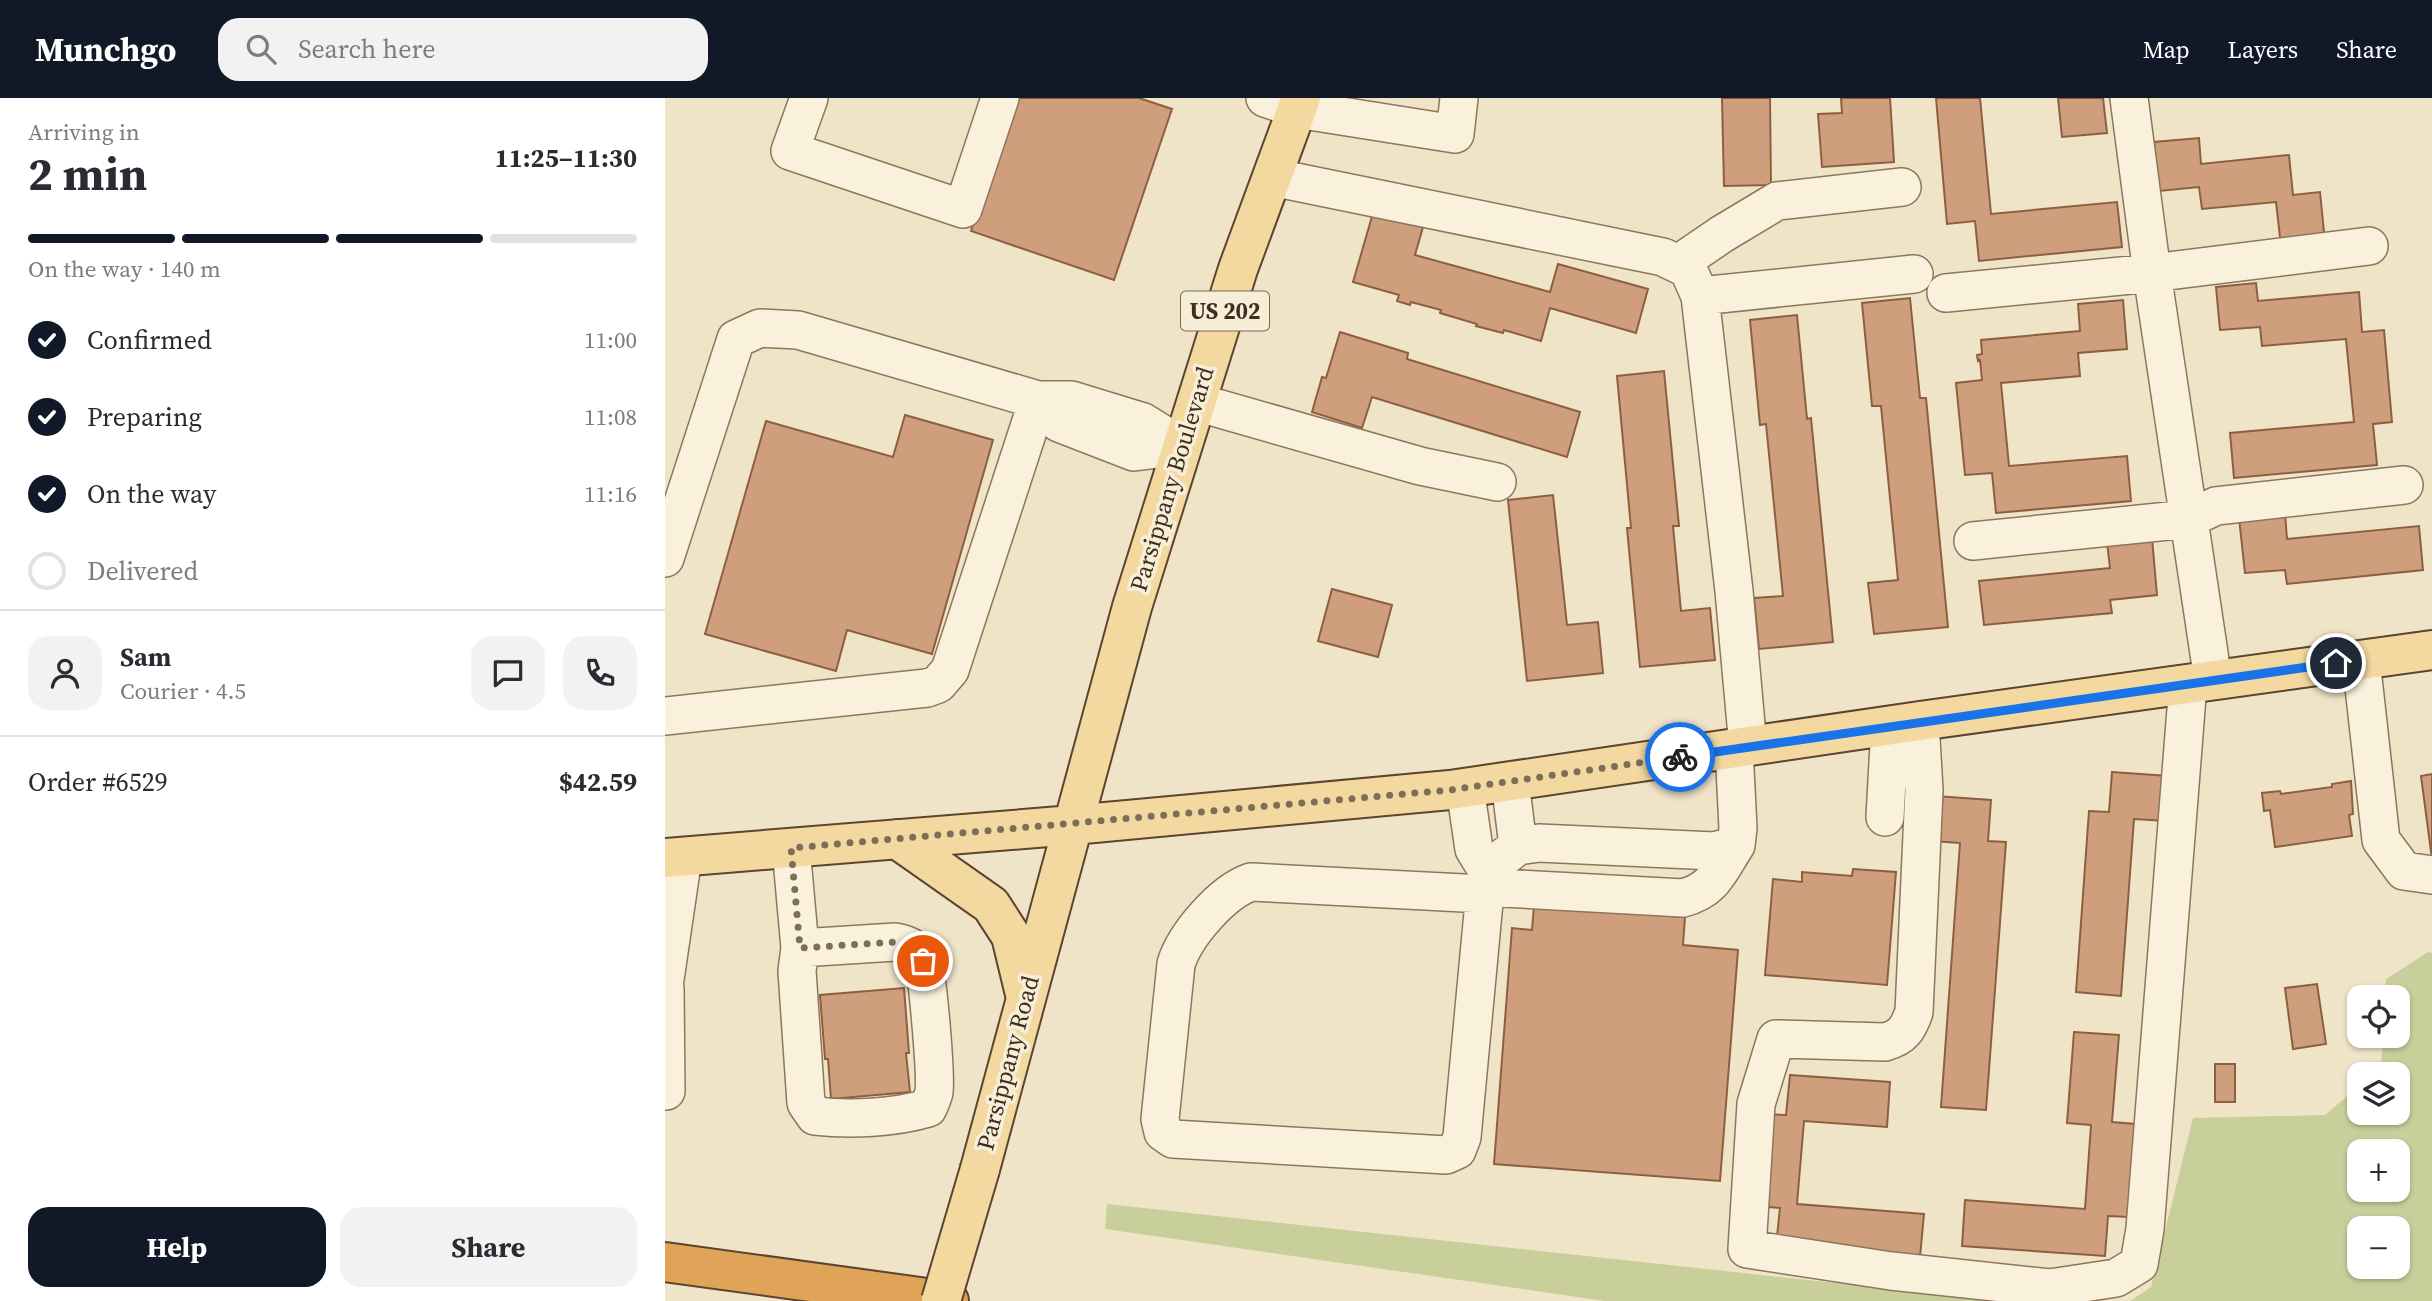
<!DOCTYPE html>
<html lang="en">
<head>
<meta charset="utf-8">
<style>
  :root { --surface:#fff; --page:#f2f2f3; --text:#2b2b33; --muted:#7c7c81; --line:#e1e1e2; --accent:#111827 }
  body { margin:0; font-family:"Source Serif 4",serif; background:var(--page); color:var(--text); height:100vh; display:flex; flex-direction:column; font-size:26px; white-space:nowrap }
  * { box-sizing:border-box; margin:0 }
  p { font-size:23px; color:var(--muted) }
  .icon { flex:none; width:38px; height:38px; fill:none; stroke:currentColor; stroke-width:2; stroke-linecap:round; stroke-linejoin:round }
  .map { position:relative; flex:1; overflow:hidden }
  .side { display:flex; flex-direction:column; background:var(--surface); width:665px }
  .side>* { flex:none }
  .tools { position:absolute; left:1682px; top:887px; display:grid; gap:14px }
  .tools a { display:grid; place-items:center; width:63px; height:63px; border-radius:14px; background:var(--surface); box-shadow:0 2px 5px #0004; font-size:35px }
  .pin { position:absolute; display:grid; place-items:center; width:60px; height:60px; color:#fff; margin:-30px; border:4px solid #fff; border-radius:50%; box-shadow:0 2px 7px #0007 }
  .courier { position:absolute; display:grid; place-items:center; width:70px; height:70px; margin:-35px; border:5px solid #1a73e8; border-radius:50%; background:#fff; color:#222; box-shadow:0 2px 9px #0007 }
  .head em { font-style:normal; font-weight:700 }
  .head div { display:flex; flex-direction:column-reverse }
  .head { display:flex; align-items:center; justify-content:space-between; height:119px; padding:0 28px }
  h1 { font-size:46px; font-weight:700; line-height:52px }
  .bar { display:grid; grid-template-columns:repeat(4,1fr); gap:10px 7px; align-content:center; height:84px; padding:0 28px }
  .bar i { height:9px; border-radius:5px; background:var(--line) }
  .bar .current { background:var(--accent) }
  .bar p { grid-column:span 4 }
  .line { display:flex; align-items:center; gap:18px; padding:0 28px; border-top:2px solid var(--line) }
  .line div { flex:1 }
  .round { display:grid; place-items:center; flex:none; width:74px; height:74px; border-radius:21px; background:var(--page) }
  ol { padding:0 28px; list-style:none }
  li { display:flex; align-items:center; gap:21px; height:77px }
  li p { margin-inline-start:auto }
  li .icon { padding:7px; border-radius:50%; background:var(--accent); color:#fff; stroke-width:4 }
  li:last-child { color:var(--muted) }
  li i { width:38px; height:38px; border:4px solid var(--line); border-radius:50% }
  .primary-button { display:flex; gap:14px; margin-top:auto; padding:14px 28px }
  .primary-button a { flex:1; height:80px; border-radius:21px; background:var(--accent); color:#fff; font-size:28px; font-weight:700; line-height:80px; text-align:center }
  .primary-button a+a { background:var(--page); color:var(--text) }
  header { display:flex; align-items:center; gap:42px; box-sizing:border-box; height:98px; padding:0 35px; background:var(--accent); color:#fff }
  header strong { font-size:33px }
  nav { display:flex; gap:38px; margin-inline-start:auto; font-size:24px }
  .search { width:490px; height:63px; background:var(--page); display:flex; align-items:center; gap:18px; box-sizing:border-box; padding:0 24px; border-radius:21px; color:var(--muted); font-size:26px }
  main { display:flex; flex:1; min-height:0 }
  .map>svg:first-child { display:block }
</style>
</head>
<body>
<header>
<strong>Munchgo</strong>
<div class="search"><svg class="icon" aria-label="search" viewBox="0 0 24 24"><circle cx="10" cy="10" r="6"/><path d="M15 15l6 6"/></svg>Search here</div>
<nav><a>Map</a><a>Layers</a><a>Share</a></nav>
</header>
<main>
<section class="side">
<div class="head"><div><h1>2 min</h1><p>Arriving in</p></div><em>11:25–11:30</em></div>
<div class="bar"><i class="current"></i><i class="current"></i><i class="current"></i><i></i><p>On the way · 140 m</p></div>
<ol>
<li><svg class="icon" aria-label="check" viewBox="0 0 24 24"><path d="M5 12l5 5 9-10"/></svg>Confirmed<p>11:00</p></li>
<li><svg class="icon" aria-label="check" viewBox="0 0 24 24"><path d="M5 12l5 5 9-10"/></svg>Preparing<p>11:08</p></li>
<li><svg class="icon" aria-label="check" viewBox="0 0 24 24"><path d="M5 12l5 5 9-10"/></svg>On the way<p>11:16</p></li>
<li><i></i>Delivered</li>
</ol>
<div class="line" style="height:126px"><a class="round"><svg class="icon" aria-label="person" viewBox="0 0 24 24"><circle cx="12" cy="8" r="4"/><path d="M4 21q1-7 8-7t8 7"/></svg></a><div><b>Sam</b><p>Courier · 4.5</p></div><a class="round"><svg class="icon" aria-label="chat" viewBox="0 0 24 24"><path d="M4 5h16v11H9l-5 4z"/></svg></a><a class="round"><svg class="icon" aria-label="phone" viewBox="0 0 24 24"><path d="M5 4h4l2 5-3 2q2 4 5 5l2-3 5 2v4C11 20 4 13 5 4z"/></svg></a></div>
<div class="line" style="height:91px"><div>Order #6529</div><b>$42.59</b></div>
<div class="primary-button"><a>Help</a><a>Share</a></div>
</section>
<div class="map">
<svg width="1767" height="1203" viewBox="0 0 1767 1203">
  <rect width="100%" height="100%" fill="#f0e4c8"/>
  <path fill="#c9cf9b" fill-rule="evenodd" d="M 1763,854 L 1767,855 L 1767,1203 L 1465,1203 L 1486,1189 L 1528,1020 L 1660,1017 L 1694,988 L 1694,1015 L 1732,1015 L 1732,976 L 1707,976 L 1716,969 L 1718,938 L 1732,938 L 1732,900 L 1720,899 L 1721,881 ZM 1694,1054 L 1732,1054 L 1732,1092 L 1694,1092 ZM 1694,1130 L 1732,1130 L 1732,1169 L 1694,1169 Z
    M 442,1106 L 1337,1203 L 940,1203 L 440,1131 Z"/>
  <path fill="#cf9f7d" stroke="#8d5f41" stroke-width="2" d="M 351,0 L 474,0 L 507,11 L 449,182 L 306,133 Z
    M 1057,0 L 1105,0 L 1106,87 L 1059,88 Z
    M 1176,0 L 1225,0 L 1229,64 L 1157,69 L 1153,16 L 1177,15 Z
    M 1271,0 L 1315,0 L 1326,116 L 1452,104 L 1457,149 L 1314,163 L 1310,123 L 1282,126 Z
    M 1393,0 L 1438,0 L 1442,35 L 1397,39 Z
    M 1534,40 L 1536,66 L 1624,57 L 1628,97 L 1655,94 L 1660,144 L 1616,148 L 1611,104 L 1537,111 L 1534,89 L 1494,93 L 1489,44 Z
    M 708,115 L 758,129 L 750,157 L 885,194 L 893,166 L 983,191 L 971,235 L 885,210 L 876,243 L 839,232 L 838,235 L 811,228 L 812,226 L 775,215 L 776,212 L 746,204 L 745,207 L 732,203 L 734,197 L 688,184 Z
    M 1591,185 L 1593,203 L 1694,194 L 1697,234 L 1719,232 L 1727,324 L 1708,326 L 1712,367 L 1569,380 L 1565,335 L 1689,324 L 1681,241 L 1597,248 L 1595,229 L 1555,232 L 1551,189 Z
    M 1245,200 L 1255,300 L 1261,300 L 1283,529 L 1209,536 L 1203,485 L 1233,482 L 1216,308 L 1207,308 L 1197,205 Z
    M 1458,202 L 1462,251 L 1413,255 L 1415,278 L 1336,285 L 1344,368 L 1462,358 L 1466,403 L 1331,415 L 1327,375 L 1300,377 L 1291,285 L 1317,282 L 1315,262 L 1313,263 L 1312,257 L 1317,256 L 1316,242 L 1415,233 L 1413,206 Z
    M 1132,217 L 1142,321 L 1146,320 L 1168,544 L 1094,551 L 1089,500 L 1118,498 L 1101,326 L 1095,327 L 1085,222 Z
    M 675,234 L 743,255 L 742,261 L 915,314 L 902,359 L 707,299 L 697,330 L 647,314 L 657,279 L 661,280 Z
    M 999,273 L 1014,428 L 1008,428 L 1016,513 L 1045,510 L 1050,562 L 975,569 L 962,430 L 966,430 L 952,278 Z
    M 240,317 L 328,342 L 267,556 L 182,532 L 171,573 L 40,536 L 101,323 L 228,359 Z
    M 888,397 L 902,527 L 933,524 L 938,575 L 862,583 L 843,402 Z
    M 1620,415 L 1622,441 L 1754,428 L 1758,472 L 1622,486 L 1620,472 L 1580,475 L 1574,420 Z
    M 1487,440 L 1492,497 L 1445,502 L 1447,515 L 1319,527 L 1314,483 L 1445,470 L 1442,444 Z
    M 667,491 L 727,507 L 713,559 L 653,543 Z
    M 1447,674 L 1503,678 L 1500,723 L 1469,721 L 1456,898 L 1411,894 L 1424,713 L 1444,714 Z
    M 1767,676 L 1767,761 L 1756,678 Z
    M 1686,683 L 1688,716 L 1684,717 L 1687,738 L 1610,749 L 1605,712 L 1599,713 L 1597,695 L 1615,693 L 1616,696 L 1667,689 L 1667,686 Z
    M 1270,698 L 1326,702 L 1323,743 L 1341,744 L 1321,1012 L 1276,1009 L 1295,745 L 1267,743 Z
    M 1188,771 L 1231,774 L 1222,887 L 1100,877 L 1108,781 L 1137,784 L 1137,774 L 1187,778 Z
    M 869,808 L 1020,819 L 1018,847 L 1073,852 L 1055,1083 L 829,1066 L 847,830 L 867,832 Z
    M 1652,886 L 1661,946 L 1628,951 L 1620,890 Z
    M 239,890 L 244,955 L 241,955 L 245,994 L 166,1001 L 163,961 L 160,961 L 155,897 Z
    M 1409,934 L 1454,937 L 1447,1024 L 1471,1026 L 1464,1119 L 1443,1118 L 1440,1158 L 1297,1148 L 1300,1102 L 1420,1111 L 1426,1027 L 1402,1025 Z
    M 1550,966 L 1570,966 L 1570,1004 L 1550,1004 Z
    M 1125,977 L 1225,984 L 1222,1029 L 1139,1023 L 1132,1106 L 1259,1116 L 1255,1159 L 1111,1148 L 1115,1110 L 1092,1108 L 1099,1016 L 1121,1017 Z"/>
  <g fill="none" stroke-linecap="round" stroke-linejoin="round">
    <g stroke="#8d765c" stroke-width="40">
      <path id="minor" d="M 144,0 L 125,53 L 298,111 L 335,0
        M 600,0 L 632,11 L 790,36 L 794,0
        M 1464,0 L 1487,175 L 1548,582
        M 607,79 L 998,159 L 1023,171 L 1035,198 L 1069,493 L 1083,649
        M 1013,166 L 1057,136 L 1112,103 L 1237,89
        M 1281,195 L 1487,175 L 1704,148
        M 1035,198 L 1249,176
        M 531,304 L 755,368 L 832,384
        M 1308,443 L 1523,421 L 1551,408 L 1739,387
        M 0,460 L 71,241 L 95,230 L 133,232 L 373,302 L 406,302 L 478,324 L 517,348
        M 1696,562 L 1716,742 L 1739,773 L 1767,777
        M 0,618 L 262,590 L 273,586 L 285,572 L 373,302 L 394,325 L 469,354 L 517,348
        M 1255,623 L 1259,692 L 1249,914 C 1243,931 1238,939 1220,944 L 1111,941 L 1091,1006 L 1082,1151 L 1226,1173 L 1385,1190 L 1451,1180 L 1474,1166 L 1480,1131 L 1523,586
        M 845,683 L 853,748
        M 800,690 L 809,751 L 822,772 L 797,1039 L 792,1052 L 781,1057 L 508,1041 L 498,1034 L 495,1021 L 511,866 C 520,837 557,794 586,784 L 818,796
        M 1220,719 L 1225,628
        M 126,750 L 135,850 L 132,873 L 141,1005 L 150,1018 C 186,1022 229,1020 263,1010 C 265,1005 268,999 269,994 C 271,977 263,875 257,861 C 252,851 242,846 230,844 L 135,850
        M 822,772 L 853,748 L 874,745 L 1049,753 L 1071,747 L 1073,730 L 1069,651
        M 819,789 L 1018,800 C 1049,792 1054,773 1071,747
        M 0,881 L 18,759
        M 0,890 L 1,993"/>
    </g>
    <g stroke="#5b4430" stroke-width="42">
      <path id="major" d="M 232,741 L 326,807 L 346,838 L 360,896
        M 0,760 L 408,727 L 785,692 L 1255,623 L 1767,552
        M 315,1071 L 467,509 L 573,171 L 636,0"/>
    </g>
    <g stroke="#5b4430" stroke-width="42">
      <path id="highway" d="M 0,1164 L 284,1203"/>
    </g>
    <use href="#minor" stroke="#faf1dc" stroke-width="37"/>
    <use href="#major" stroke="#f3d9a0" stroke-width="38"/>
    <use href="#highway" stroke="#e0a458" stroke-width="38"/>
    <g stroke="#5b4430" stroke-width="42" stroke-linecap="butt">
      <path id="major-bridge" d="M 276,1203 L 315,1071"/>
    </g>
    <use href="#major-bridge" stroke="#f3d9a0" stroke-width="38"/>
  </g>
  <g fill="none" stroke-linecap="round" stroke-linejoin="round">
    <path stroke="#7c6e5b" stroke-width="7" stroke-dasharray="0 12.6" d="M 258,863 L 247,850 L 230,844 L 135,850 L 126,750 L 785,692 L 1015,659"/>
    <path stroke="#1a73e8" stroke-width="9" d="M 1015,659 L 1671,565"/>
  </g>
  <g text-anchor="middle" stroke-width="7" stroke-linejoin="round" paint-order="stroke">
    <rect fill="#f7eed8" stroke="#756857" stroke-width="2" x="516" y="193.5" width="88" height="39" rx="5"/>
    <g font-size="23" font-weight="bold" fill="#3d2e20">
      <text x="560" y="221">US 202</text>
    </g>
    <g font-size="24" fill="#3d2e20" stroke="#f7eed8">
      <text transform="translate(507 381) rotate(-73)" y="8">Parsippany Boulevard</text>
      <text transform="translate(343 965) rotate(-75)" y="8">Parsippany Road</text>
    </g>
  </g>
</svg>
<div class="tools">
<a><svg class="icon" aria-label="locate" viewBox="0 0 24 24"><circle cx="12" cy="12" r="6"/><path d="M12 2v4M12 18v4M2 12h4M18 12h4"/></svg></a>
<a><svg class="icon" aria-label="layers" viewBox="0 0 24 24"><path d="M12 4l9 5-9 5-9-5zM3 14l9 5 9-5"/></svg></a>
<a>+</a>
<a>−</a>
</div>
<div class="pin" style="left:258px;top:863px;background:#ea580c"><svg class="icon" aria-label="bag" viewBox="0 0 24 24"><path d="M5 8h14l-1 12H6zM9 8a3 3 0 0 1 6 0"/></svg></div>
<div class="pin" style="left:1671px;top:565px;background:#1f2937"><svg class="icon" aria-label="home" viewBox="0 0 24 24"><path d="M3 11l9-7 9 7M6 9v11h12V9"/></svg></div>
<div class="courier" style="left:1015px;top:659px"><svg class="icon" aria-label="bike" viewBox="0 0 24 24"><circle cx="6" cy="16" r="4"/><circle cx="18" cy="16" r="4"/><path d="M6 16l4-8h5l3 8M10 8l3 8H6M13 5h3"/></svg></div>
</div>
</main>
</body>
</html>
